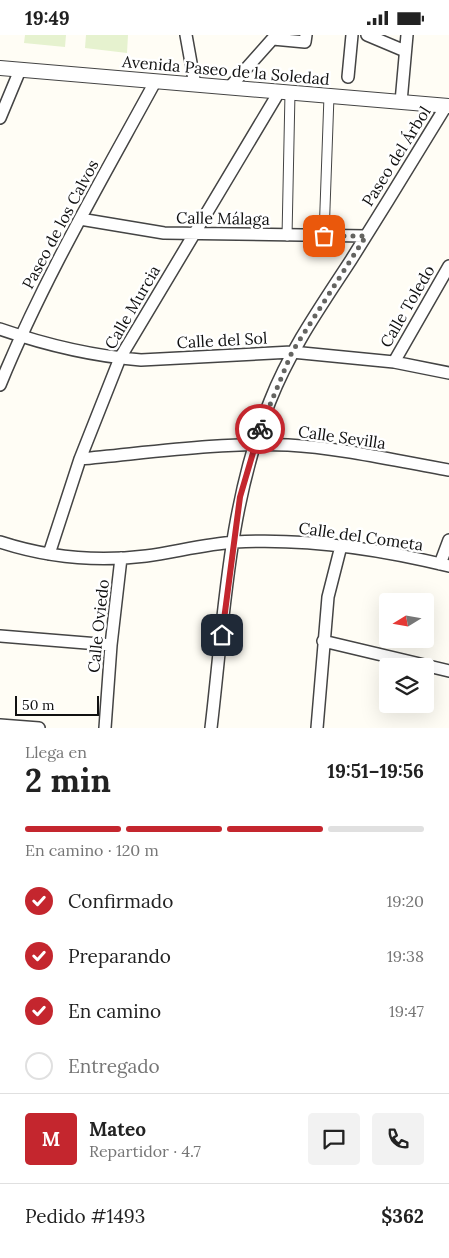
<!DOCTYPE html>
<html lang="es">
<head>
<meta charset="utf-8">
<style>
  :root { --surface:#fff; --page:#f2f2f2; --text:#222; --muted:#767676; --line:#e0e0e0; --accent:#c4262e }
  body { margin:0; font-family:Lora,serif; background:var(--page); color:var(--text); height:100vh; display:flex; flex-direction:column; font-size:19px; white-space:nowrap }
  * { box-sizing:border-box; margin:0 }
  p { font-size:16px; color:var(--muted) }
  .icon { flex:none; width:28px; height:28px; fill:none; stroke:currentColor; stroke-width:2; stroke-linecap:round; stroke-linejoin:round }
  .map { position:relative; height:693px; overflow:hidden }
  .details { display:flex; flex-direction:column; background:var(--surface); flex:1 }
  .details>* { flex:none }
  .needle { width:32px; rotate:259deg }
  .fabs { position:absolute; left:379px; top:558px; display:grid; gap:10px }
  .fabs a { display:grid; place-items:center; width:55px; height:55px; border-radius:5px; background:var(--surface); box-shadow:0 5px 20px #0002; font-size:25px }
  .scale { position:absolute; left:15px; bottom:12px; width:84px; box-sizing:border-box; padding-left:5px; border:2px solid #111; border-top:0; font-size:14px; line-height:18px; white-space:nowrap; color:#111; -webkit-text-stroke:4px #fff; paint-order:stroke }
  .pin { position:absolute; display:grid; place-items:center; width:42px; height:42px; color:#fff; margin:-21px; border-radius:10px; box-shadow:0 2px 8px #0006 }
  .courier { position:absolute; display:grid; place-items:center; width:50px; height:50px; margin:-25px; border:4px solid #c4262e; border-radius:50%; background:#fff; color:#222; box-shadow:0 1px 6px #0007 }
  .summary em { font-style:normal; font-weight:700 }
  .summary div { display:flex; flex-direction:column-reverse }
  .summary { display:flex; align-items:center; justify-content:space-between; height:85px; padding:0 25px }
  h1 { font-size:32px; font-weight:700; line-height:38px }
  .bar { display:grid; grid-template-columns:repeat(4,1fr); gap:8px 5px; align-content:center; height:60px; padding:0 25px }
  .bar i { height:6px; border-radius:4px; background:var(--line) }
  .bar .selected { background:var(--accent) }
  .bar p { grid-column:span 4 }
  .line { display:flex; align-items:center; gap:12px; padding:0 25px; border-top:1px solid var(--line) }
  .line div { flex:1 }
  .round { display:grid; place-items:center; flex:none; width:52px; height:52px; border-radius:5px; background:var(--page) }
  ol { padding:0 25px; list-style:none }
  li { display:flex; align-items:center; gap:15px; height:55px }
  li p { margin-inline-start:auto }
  li .icon { padding:5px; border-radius:50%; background:var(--accent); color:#fff; stroke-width:4 }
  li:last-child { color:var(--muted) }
  li i { width:28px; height:28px; border:2px solid var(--line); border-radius:50% }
  .status { display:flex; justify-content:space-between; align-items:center; height:35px; padding:0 25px; background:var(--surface); direction:ltr }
  .status svg { height:14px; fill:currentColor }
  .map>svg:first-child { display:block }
</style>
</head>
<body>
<div class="status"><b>19:49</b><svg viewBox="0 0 49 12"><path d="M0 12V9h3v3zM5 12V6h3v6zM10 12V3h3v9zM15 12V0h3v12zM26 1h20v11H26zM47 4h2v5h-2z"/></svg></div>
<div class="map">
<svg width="449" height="693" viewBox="0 0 449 693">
  <rect width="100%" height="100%" fill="#fffdf5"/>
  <path fill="#e6f2cf" d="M 25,0 L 66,0 L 65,12 L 24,8 Z
    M 86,0 L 128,0 L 127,18 L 85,13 Z"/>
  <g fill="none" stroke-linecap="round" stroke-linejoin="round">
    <g stroke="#444" stroke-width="11">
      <path id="pedestrian" d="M 287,201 L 290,58
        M 324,201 L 329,61"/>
    </g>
    <g stroke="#444" stroke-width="14">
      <path id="minor" d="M 186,0 L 195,50
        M 367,0 L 405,16
        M 273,4 L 305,7 L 306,0
        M 348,42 L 352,0
        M 229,53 L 276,0
        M 401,67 L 407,0
        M 0,83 L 20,35
        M 80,184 L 164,198 L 366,201
        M 0,294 C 46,310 93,321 141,325 L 292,317 L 394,327 L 449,338
        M 394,327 L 449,231
        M 0,350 C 43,245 101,146 155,47
        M 80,424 C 147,418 221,407 288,410 C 342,413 396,426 449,435
        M 0,507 C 46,522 97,527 146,521 C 175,517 206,509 235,507 C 306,503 380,514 449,531
        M 49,519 L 80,424 L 120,323 L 279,57
        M 440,529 L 449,505
        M 0,601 L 111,610
        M 323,606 L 449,636
        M 0,690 L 39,693
        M 105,693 L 111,610 L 121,523
        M 211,693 C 224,584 228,469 270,366 C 290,315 321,271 351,225 C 383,174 415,122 446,71
        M 317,693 L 328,562 L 341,511"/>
    </g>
    <g stroke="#444" stroke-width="16">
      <path id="tertiary" d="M 0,33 L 449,71"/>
    </g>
    <use href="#pedestrian" stroke="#fff" stroke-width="9"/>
    <use href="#minor" stroke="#fff" stroke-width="11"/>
    <use href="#tertiary" stroke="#fff" stroke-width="14"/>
  </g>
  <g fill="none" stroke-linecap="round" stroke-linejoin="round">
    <path stroke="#646461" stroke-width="5" stroke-dasharray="0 9" d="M 260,394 L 292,317 L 366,201 L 324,201"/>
    <path stroke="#c4262e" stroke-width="6" d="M 222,600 L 240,462 L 260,394"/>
  </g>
  <g text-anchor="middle" stroke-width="5" stroke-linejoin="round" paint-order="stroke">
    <g font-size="16" fill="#111" stroke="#fff">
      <text transform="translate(226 35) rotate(5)" y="6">Avenida Paseo de la Soledad</text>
      <text transform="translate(396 121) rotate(-58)" y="6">Paseo del Árbol</text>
      <text transform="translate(223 183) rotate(1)" y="6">Calle Málaga</text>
      <text transform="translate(60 189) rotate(-62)" y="6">Paseo de los Calvos</text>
      <text transform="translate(407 271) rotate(-60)" y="6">Calle Toledo</text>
      <text transform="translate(132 272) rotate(-60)" y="6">Calle Murcia</text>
      <text transform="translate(222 305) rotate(-3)" y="6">Calle del Sol</text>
      <text transform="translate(342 402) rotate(8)" y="6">Calle Sevilla</text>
      <text transform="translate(361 501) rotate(8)" y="6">Calle del Cometa</text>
      <text transform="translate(98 591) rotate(-84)" y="6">Calle Oviedo</text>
    </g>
  </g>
</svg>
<div class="fabs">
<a><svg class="needle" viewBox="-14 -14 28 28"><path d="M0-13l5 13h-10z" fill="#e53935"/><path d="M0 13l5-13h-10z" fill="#767676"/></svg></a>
<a><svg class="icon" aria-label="layers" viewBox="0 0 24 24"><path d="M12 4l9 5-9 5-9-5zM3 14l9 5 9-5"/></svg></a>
</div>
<div class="scale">50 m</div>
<div class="pin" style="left:324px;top:201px;background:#ea580c"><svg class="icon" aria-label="bag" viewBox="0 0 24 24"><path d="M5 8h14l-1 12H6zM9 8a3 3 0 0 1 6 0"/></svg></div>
<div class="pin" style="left:222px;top:600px;background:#1f2937"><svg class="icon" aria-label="home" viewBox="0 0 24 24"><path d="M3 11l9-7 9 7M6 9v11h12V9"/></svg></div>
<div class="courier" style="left:260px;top:394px"><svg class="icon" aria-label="bike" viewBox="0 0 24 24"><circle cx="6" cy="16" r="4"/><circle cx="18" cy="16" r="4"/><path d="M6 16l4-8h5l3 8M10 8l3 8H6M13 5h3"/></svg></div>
</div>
<section class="details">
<div class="summary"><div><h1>2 min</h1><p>Llega en</p></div><em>19:51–19:56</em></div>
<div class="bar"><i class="selected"></i><i class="selected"></i><i class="selected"></i><i></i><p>En camino · 120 m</p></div>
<ol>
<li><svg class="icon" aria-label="check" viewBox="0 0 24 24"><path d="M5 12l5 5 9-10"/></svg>Confirmado<p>19:20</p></li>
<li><svg class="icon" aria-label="check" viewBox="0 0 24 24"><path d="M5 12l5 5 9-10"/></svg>Preparando<p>19:38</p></li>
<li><svg class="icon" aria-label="check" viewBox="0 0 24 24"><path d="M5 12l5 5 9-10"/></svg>En camino<p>19:47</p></li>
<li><i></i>Entregado</li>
</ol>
<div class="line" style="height:90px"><b class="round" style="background:var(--accent);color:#fff">M</b><div><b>Mateo</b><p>Repartidor · 4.7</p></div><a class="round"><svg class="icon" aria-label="chat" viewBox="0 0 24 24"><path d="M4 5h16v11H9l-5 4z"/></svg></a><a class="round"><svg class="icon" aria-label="phone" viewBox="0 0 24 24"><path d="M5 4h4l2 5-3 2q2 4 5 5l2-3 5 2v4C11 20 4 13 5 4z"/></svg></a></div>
<div class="line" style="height:65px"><div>Pedido #1493</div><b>$362</b></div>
</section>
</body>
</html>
